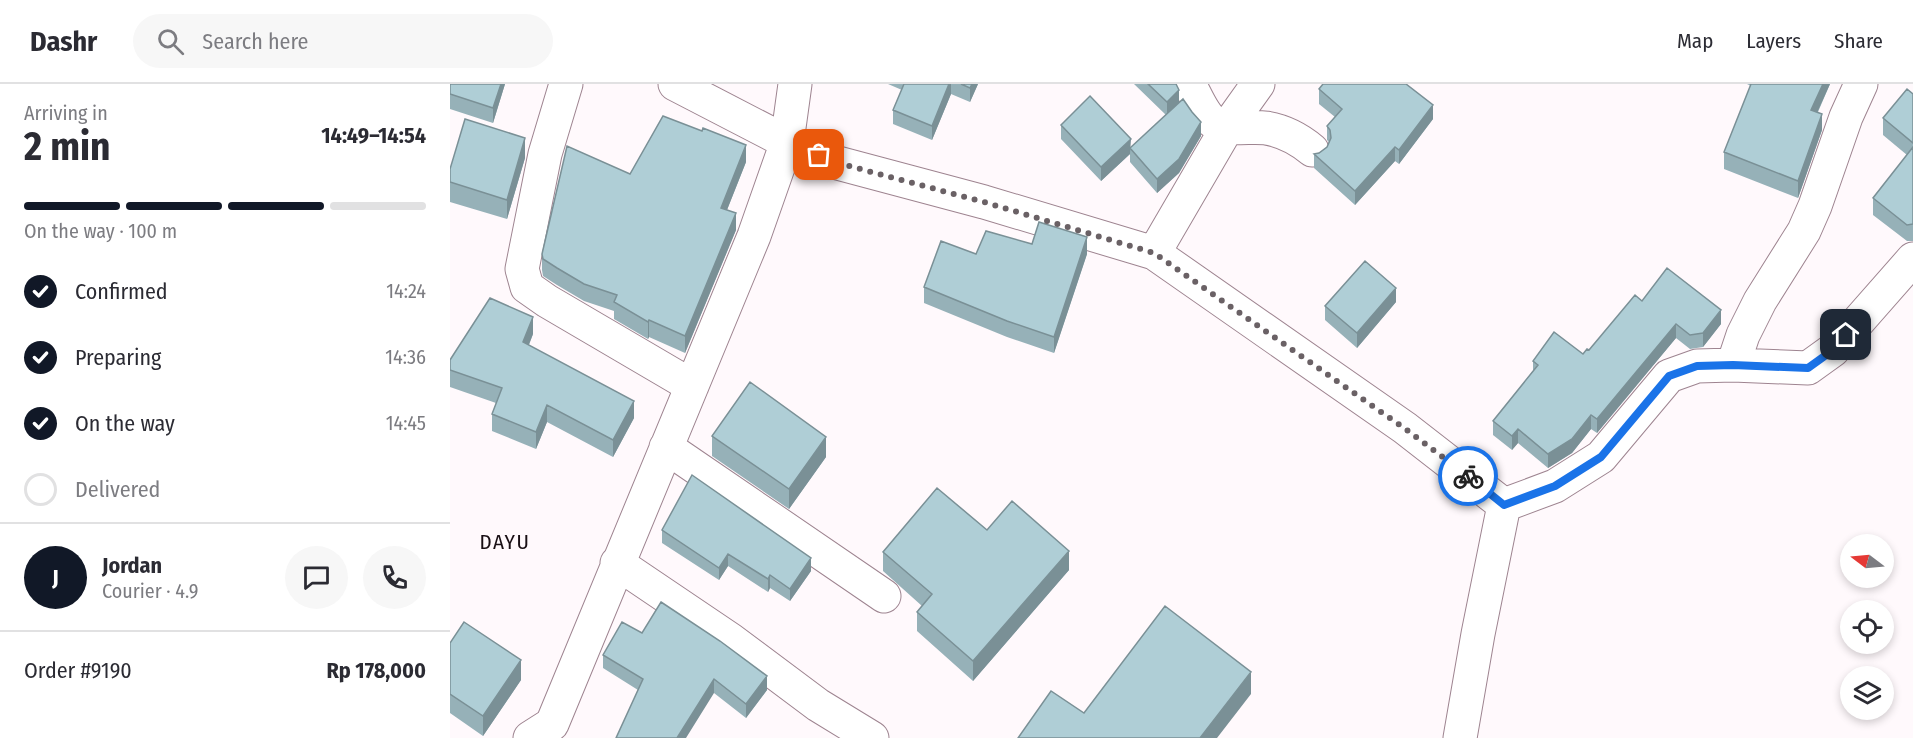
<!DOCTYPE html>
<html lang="en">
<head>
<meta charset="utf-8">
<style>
  :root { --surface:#fff; --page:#f7f7f7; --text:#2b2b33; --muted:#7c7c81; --line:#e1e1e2; --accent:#111827 }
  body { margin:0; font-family:"Fira Sans Condensed",sans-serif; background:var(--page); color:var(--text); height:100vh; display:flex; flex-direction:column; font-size:22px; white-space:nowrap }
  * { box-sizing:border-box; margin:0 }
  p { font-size:20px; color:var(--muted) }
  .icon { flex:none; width:33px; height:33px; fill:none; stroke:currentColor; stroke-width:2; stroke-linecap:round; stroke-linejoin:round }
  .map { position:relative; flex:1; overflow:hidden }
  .side { display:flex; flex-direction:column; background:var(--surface); width:450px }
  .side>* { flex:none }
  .needle { width:39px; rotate:286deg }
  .fabs { position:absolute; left:1390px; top:450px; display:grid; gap:12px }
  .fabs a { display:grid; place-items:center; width:54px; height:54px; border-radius:50%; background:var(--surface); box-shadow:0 3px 9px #0003; font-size:30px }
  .pin { position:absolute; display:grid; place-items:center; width:51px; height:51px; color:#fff; margin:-26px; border-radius:12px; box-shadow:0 3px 9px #0006 }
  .courier { position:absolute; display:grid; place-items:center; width:60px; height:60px; margin:-30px; border:4px solid #1a73e8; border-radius:50%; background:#fff; color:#222; box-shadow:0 2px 8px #0007 }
  .headline em { font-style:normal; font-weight:700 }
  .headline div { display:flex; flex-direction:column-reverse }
  .headline { display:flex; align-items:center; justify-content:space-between; height:102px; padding:0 24px }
  h1 { font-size:39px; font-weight:700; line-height:45px }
  .bar { display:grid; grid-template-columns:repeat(4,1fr); gap:9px 6px; align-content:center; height:72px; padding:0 24px }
  .bar i { height:8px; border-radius:4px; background:var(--line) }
  .bar .selected { background:var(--accent) }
  .bar p { grid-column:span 4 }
  .line { display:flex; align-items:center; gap:15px; padding:0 24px; border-top:2px solid var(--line) }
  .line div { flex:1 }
  .round { display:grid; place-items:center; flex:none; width:63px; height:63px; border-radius:32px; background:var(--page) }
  ol { padding:0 24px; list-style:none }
  li { display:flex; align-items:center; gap:18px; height:66px }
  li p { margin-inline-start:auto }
  li .icon { padding:6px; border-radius:50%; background:var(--accent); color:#fff; stroke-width:4 }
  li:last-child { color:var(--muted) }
  li i { width:33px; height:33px; border:3px solid var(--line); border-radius:50% }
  header { display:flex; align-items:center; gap:36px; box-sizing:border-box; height:84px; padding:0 30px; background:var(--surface); border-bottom:2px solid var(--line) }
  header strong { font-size:28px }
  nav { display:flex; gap:33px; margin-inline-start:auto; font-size:21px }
  .search { width:420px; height:54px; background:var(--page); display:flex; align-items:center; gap:15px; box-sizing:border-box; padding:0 21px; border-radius:33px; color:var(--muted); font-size:22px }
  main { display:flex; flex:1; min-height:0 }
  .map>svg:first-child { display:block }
</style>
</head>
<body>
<header>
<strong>Dashr</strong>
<div class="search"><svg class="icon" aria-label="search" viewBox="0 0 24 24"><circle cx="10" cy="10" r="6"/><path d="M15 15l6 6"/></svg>Search here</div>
<nav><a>Map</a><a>Layers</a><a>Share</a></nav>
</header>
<main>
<section class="side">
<div class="headline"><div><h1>2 min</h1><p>Arriving in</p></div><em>14:49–14:54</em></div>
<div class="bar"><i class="selected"></i><i class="selected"></i><i class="selected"></i><i></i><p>On the way · 100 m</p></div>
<ol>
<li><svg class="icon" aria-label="check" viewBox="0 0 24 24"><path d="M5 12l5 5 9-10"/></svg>Confirmed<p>14:24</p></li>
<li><svg class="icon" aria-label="check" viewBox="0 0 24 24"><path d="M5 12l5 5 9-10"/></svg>Preparing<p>14:36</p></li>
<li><svg class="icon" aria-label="check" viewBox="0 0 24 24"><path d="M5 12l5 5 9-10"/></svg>On the way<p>14:45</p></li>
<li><i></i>Delivered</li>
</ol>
<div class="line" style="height:108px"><b class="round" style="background:var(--accent);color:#fff">J</b><div><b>Jordan</b><p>Courier · 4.9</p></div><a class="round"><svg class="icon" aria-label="chat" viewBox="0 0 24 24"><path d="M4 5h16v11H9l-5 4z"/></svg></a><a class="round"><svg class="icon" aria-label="phone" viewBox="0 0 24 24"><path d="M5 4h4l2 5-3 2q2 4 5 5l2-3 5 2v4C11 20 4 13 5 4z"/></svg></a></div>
<div class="line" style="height:78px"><div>Order #9190</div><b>Rp 178,000</b></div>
</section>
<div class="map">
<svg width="1463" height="654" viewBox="0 0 1463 654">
  <rect width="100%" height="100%" fill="#fff9fc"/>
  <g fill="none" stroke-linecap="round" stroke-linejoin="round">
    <g stroke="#9e8490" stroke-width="35">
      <path id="minor" d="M 116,0 L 95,70 L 72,185 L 77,203 L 97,217 L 242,302
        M 225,0 L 337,58 L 384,78 L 534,118 L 704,169 L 778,42 L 808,0
        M 739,0 C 746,11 753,32 765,39 C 780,47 800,42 816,44 C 834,47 849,55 862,66
        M 704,169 L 955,344 L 1054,421 L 1028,550 L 1010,654
        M 1283,281 L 1293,251 L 1310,217 L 1354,147 L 1365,122 L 1396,33 L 1411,0
        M 216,363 L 434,512
        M 1054,421 L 1105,402 L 1151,373 L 1219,292 L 1247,282 L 1283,281 L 1358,284 L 1383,266 L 1463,175
        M 167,479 L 281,556 L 368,621 L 422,654
        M 80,654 L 102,640 L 304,152 L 337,58 L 345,0"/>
    </g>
    <use href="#minor" stroke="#fff" stroke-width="33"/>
  </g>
  <path fill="#96b1b8" d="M 0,0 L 55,0 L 43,39 L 0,25 Z
    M 438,0 L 528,0 L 520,18 L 501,10 L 482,56 L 443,40 L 443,26 L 452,6 Z
    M 684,0 L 726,0 L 729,19 L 751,52 L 729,89 L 707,109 L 680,78 L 680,70 L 651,97 L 611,55 L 611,41 L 681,63 L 716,31 Z
    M 1297,0 L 1380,0 L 1368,28 L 1372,46 L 1348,114 L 1274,85 L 1274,68 L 1301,2 Z
    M 869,5 L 983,35 L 949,80 L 945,77 L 905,121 L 864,84 L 864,70 L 869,69 L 877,63 L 879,58 L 877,56 L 877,42 L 885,33 L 869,20 Z
    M 1463,10 L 1463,157 L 1457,157 L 1423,131 L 1423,114 L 1457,71 L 1433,51 L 1433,34 Z
    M 75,74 L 57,135 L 0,118 L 0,85 Z
    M 296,78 L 277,126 L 286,146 L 235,269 L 199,253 L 198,255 L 164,235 L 164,227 L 134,217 L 107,201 L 93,192 L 92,186 L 92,170 L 180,90 Z
    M 582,160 L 637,170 L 604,269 L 557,253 L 474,219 L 474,203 L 526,170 Z
    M 1192,217 L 1271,240 L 1253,263 L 1240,265 L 1226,254 L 1147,349 L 1141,345 L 1122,369 L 1098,384 L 1068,359 L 1062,366 L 1043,351 L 1043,337 L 1083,287 L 1083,277 L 1133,270 L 1139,266 Z
    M 946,218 L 907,264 L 875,236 L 875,222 Z
    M 83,250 L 79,261 L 184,334 L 163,373 L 97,338 L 86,365 L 42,347 L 42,330 L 46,319 L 0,303 L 0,276 Z
    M 262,352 L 376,373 L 339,425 L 262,372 Z
    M 212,446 L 361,487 L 340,517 L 320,504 L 318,508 L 278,482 L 269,496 L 212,459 Z
    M 537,446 L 619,486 L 523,597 L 467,547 L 467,528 L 472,522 L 433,487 L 433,468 Z
    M 192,549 L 317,606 L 296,634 L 264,609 L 188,606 L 153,584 L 153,571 Z
    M 0,559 L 71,596 L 33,652 L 0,629 Z"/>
  <path fill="#7a9096" d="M 51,0 L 55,0 L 43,39 L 43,24 Z
    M 499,0 L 501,0 L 501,10 L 482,56 L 482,42 Z
    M 522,0 L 528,0 L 520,18 L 520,4 Z
    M 1373,0 L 1380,0 L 1361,42 L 1361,26 Z
    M 729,6 L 729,21 L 717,33 L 717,18 Z
    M 983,21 L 983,35 L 949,80 L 949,66 Z
    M 1372,30 L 1372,46 L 1348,114 L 1348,97 Z
    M 751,38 L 751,52 L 729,89 L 707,109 L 707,95 Z
    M 75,54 L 75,74 L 57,135 L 57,116 Z
    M 681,55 L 680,70 L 651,97 L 651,83 Z
    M 296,61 L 296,78 L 271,141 L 271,124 Z
    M 945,63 L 945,77 L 905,121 L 905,107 Z
    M 286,129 L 286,146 L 235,269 L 235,252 Z
    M 637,153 L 637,170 L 604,269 L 604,253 Z
    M 946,204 L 946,218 L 907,264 L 907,249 Z
    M 1271,226 L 1271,240 L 1253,263 L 1253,249 Z
    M 83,233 L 83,250 L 73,275 L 73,258 Z
    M 199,236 L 199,253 L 198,255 L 198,238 Z
    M 1226,240 L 1226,254 L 1147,349 L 1147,335 Z
    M 184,317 L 184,334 L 163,373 L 163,356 Z
    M 97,321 L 97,338 L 86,365 L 86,348 Z
    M 1141,331 L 1141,345 L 1122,369 L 1098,384 L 1098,370 Z
    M 1068,345 L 1068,359 L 1062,366 L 1062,352 Z
    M 376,353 L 376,373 L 339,425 L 339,405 Z
    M 619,467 L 619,486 L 523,597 L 523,577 Z
    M 278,470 L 278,482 L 269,496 L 269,484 Z
    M 361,474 L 361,487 L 340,517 L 340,505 Z
    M 320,491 L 320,504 L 318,508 L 318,495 Z
    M 71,576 L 71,596 L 33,652 L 33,632 Z
    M 801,588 L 801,610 L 767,654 L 750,654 Z
    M 317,592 L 317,606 L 296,634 L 296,620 Z
    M 264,595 L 264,609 L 236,654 L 227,654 Z"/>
  <path fill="#afced6" stroke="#7a9096" stroke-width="1.5" d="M 0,0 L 51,0 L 43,24 L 0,10 Z
    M 454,0 L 499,0 L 482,42 L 443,26 Z
    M 511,0 L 522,0 L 520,4 Z
    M 698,0 L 726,0 L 729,6 L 717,18 Z
    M 873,0 L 956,0 L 983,21 L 949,66 L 945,63 L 905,107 L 864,70 L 869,69 L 877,63 L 881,54 L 880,46 L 877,42 L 892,25 L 869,5 Z
    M 1301,0 L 1373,0 L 1361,26 L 1372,30 L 1348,97 L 1274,68 Z
    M 1457,5 L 1463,10 L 1463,59 L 1433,34 Z
    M 640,12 L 681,55 L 651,83 L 611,41 Z
    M 733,15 L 742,28 L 751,38 L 729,75 L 707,95 L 680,64 Z
    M 213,32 L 252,47 L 253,44 L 296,61 L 271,124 L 286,129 L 235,252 L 199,236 L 198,238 L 164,218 L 167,211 L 134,200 L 107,184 L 93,175 L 92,170 L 117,62 L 180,90 Z
    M 15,35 L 75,54 L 57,116 L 0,98 L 0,85 Z
    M 1463,63 L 1463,140 L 1457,141 L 1423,114 Z
    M 589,138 L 637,153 L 604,253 L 557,237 L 474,203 L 491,157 L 526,170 L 536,147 L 582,160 Z
    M 915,177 L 946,204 L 907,249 L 875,222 Z
    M 1217,184 L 1271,226 L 1253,249 L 1240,251 L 1226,240 L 1147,335 L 1141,331 L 1122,355 L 1098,370 L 1068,345 L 1062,352 L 1043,337 L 1088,281 L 1083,277 L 1104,248 L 1133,270 L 1137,265 L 1139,266 L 1185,211 L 1192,217 Z
    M 40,214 L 83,233 L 73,258 L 184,317 L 163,356 L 97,321 L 86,348 L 42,330 L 52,304 L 0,286 L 0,276 Z
    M 300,298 L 376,353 L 339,405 L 262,352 Z
    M 242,391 L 361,474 L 340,505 L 320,491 L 318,495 L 278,470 L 269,484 L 212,446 Z
    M 487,404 L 537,446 L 562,417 L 619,467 L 523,577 L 467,528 L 482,510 L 433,468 Z
    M 211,518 L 270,557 L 317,592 L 296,620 L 264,595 L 227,654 L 166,654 L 193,595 L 153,571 L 172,538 L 192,549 Z
    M 715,522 L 801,588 L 750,654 L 568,654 L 601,607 L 634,629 Z
    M 14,538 L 71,576 L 33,632 L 0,610 L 0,559 Z"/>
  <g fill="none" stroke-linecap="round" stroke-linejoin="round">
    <path stroke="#6a6165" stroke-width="6" stroke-dasharray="0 10.8" d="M 369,71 L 384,78 L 534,118 L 704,169 L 954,344 L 1018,392"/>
    <path stroke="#1a73e8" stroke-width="8" d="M 1018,392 L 1054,421 L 1105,402 L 1151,373 L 1219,292 L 1247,282 L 1283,281 L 1358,284 L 1383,266 L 1396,251"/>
  </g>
  <g text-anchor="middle" stroke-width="4.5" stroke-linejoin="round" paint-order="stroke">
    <g font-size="21" letter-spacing="1.5" fill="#190f14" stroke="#fff9fc">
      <text x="55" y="465">DAYU</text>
    </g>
  </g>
</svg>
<div class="fabs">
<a><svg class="needle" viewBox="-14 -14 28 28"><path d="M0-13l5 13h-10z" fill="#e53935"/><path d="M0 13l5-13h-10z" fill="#7c7c81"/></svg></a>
<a><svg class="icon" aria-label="locate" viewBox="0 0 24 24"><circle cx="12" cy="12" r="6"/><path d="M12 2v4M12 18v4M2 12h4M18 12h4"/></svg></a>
<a><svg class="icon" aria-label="layers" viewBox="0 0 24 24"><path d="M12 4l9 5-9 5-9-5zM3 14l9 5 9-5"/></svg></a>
</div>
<div class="pin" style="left:369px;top:71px;background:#ea580c"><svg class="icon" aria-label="bag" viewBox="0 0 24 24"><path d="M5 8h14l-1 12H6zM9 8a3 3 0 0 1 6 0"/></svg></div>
<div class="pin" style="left:1396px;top:251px;background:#1f2937"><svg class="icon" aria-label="home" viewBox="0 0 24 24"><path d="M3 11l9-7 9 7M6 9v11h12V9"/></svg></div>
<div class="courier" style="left:1018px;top:392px"><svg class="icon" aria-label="bike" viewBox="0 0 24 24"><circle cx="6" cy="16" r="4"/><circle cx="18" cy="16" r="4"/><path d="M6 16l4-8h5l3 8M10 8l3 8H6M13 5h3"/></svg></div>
</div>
</main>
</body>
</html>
